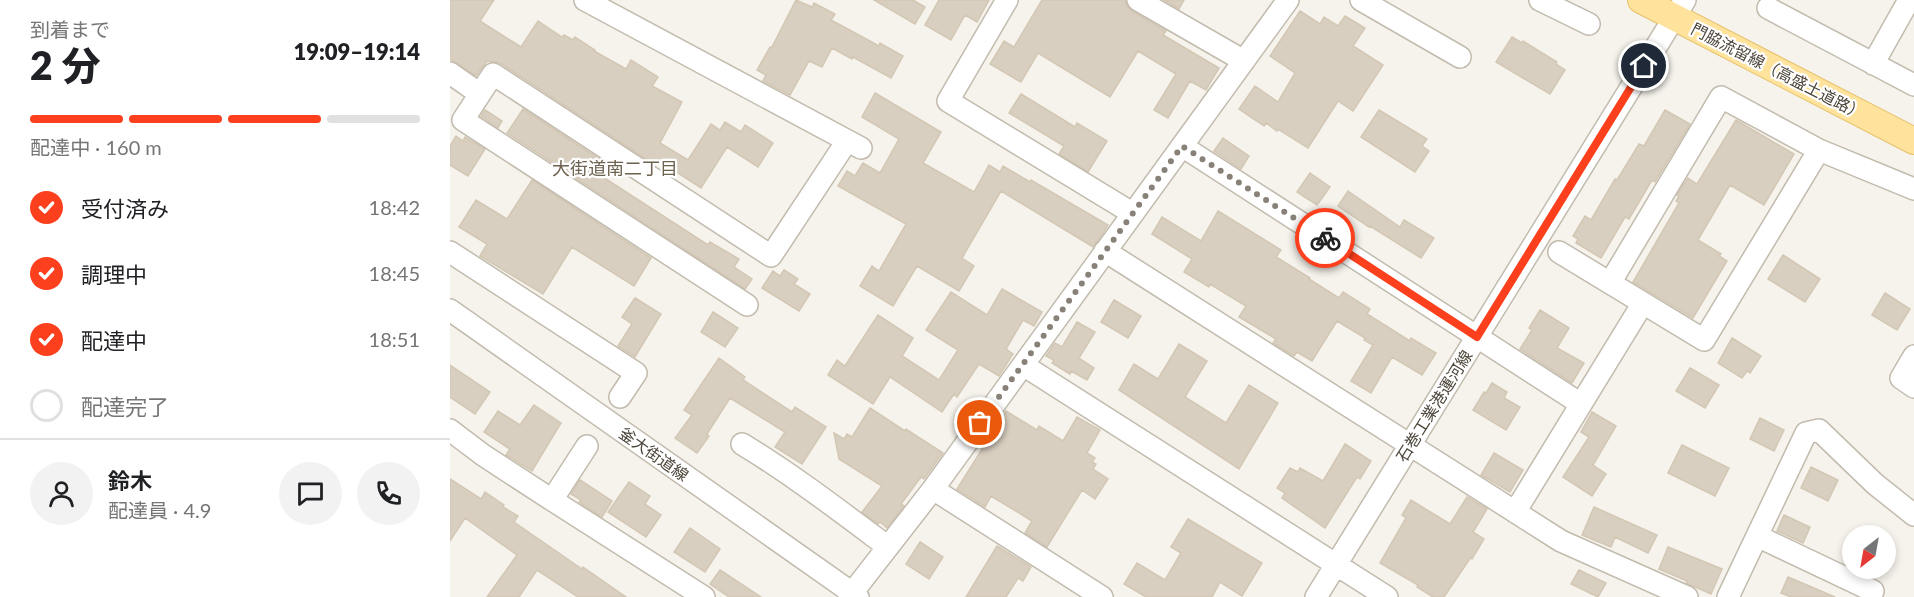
<!DOCTYPE html>
<html lang="ja">
<head>
<meta charset="utf-8">
<style>
  :root { --surface:#fff; --page:#f2f2f2; --text:#202124; --muted:#757577; --line:#e0e0e0; --accent:#fc3f1d }
  body { margin:0; font-family:Lato,"Noto Sans JP",sans-serif; background:var(--page); color:var(--text); height:100vh; display:flex; flex-direction:column; font-size:22px; white-space:nowrap }
  * { box-sizing:border-box; margin:0 }
  p { font-size:20px; color:var(--muted) }
  .icon { flex:none; width:33px; height:33px; fill:none; stroke:currentColor; stroke-width:2; stroke-linecap:round; stroke-linejoin:round }
  .map { position:relative; flex:1; overflow:hidden }
  .details { display:flex; flex-direction:column; background:var(--surface); width:450px }
  .details>* { flex:none }
  .needle { width:39px; rotate:211deg }
  .tools { position:absolute; left:1392px; top:525px; display:grid; gap:12px }
  .tools a { display:grid; place-items:center; width:54px; height:54px; border-radius:50%; background:var(--surface); box-shadow:0 3px 9px #0003; font-size:30px }
  .pin { position:absolute; display:grid; place-items:center; width:51px; height:51px; color:#fff; margin:-26px; border:3px solid #fff; border-radius:50%; box-shadow:0 2px 6px #0007 }
  .courier { position:absolute; display:grid; place-items:center; width:60px; height:60px; margin:-30px; border:4px solid #fc3f1d; border-radius:50%; background:#fff; color:#222; box-shadow:0 2px 8px #0007 }
  .headline em { font-style:normal; font-weight:800 }
  .headline div { display:flex; flex-direction:column-reverse }
  .headline { display:flex; align-items:center; justify-content:space-between; height:102px; padding:0 30px }
  h1 { font-size:39px; font-weight:800; line-height:45px }
  .bar { display:grid; grid-template-columns:repeat(4,1fr); gap:9px 6px; align-content:center; height:72px; padding:0 30px }
  .bar i { height:8px; border-radius:4px; background:var(--line) }
  .bar .on { background:var(--accent) }
  .bar p { grid-column:span 4 }
  .line { display:flex; align-items:center; gap:15px; padding:0 30px; border-top:2px solid var(--line) }
  .line div { flex:1 }
  .round { display:grid; place-items:center; flex:none; width:63px; height:63px; border-radius:32px; background:var(--page) }
  ol { padding:0 30px; list-style:none }
  li { display:flex; align-items:center; gap:18px; height:66px }
  li p { margin-inline-start:auto }
  li .icon { padding:6px; border-radius:50%; background:var(--accent); color:#fff; stroke-width:4 }
  li:last-child { color:var(--muted) }
  li i { width:33px; height:33px; border:3px solid var(--line); border-radius:50% }
  main { display:flex; flex:1; min-height:0 }
  .map>svg:first-child { display:block }
</style>
</head>
<body>
<main>
<section class="details">
<div class="headline"><div><h1>2 分</h1><p>到着まで</p></div><em>19:09–19:14</em></div>
<div class="bar"><i class="on"></i><i class="on"></i><i class="on"></i><i></i><p>配達中 · 160 m</p></div>
<ol>
<li><svg class="icon" aria-label="check" viewBox="0 0 24 24"><path d="M5 12l5 5 9-10"/></svg>受付済み<p>18:42</p></li>
<li><svg class="icon" aria-label="check" viewBox="0 0 24 24"><path d="M5 12l5 5 9-10"/></svg>調理中<p>18:45</p></li>
<li><svg class="icon" aria-label="check" viewBox="0 0 24 24"><path d="M5 12l5 5 9-10"/></svg>配達中<p>18:51</p></li>
<li><i></i>配達完了</li>
</ol>
<div class="line" style="height:108px"><a class="round"><svg class="icon" aria-label="person" viewBox="0 0 24 24"><circle cx="12" cy="8" r="4"/><path d="M4 21q1-7 8-7t8 7"/></svg></a><div><b>鈴木</b><p>配達員 · 4.9</p></div><a class="round"><svg class="icon" aria-label="chat" viewBox="0 0 24 24"><path d="M4 5h16v11H9l-5 4z"/></svg></a><a class="round"><svg class="icon" aria-label="phone" viewBox="0 0 24 24"><path d="M5 4h4l2 5-3 2q2 4 5 5l2-3 5 2v4C11 20 4 13 5 4z"/></svg></a></div>
</section>
<div class="map">
<svg width="1464" height="597" viewBox="0 0 1464 597">
  <rect width="100%" height="100%" fill="#f6f3ec"/>
  <path fill="#d8cfc1" stroke="#d3c7b4" stroke-width="1.5" d="M 0,0 L 44,0 L 30,21 L 71,47 L 88,21 L 112,37 L 114,35 L 123,40 L 125,37 L 145,50 L 144,51 L 176,69 L 181,60 L 208,77 L 202,86 L 232,102 L 210,143 L 238,160 L 261,124 L 270,130 L 275,122 L 291,132 L 295,125 L 323,143 L 308,167 L 277,147 L 251,188 L 208,160 L 205,165 L 50,63 L 37,61 L 26,76 L 0,59 Z
    M 346,0 L 362,7 L 364,3 L 385,14 L 381,20 L 429,46 L 430,43 L 453,56 L 441,78 L 403,57 L 402,59 L 382,48 L 372,67 L 359,61 L 340,95 L 313,81 L 316,75 L 307,70 L 320,47 L 322,47 Z
    M 424,0 L 463,0 L 475,7 L 465,24 Z
    M 489,0 L 539,0 L 527,22 L 515,15 L 501,40 L 475,25 Z
    M 592,0 L 675,0 L 677,6 L 682,11 L 716,31 L 713,35 L 769,68 L 756,90 L 740,81 L 718,118 L 704,110 L 726,74 L 688,51 L 660,97 L 588,53 L 571,82 L 540,64 L 554,41 L 564,47 Z
    M 714,0 L 734,0 L 729,9 Z
    M 850,11 L 870,24 L 874,17 L 888,26 L 895,16 L 915,28 L 903,46 L 933,65 L 903,111 L 888,101 L 858,148 L 828,129 L 827,131 L 816,123 L 814,126 L 789,109 L 805,86 L 828,102 L 845,73 L 820,56 Z
    M 1062,37 L 1072,43 L 1073,41 L 1107,62 L 1106,64 L 1115,70 L 1100,94 L 1046,62 Z
    M 425,93 L 491,132 L 473,163 L 524,192 L 539,165 L 550,172 L 553,166 L 580,182 L 581,180 L 658,225 L 653,233 L 643,247 L 551,191 L 512,258 L 524,266 L 509,291 L 467,266 L 443,306 L 410,286 L 422,266 L 429,271 L 456,224 L 388,186 L 397,171 L 405,176 L 413,163 L 430,173 L 449,139 L 412,117 Z
    M 571,94 L 625,127 L 627,123 L 657,141 L 638,172 L 609,154 L 614,146 L 559,113 Z
    M 73,109 L 149,159 L 142,170 L 258,245 L 260,242 L 289,259 L 284,267 L 302,279 L 295,289 L 57,133 Z
    M 35,110 L 52,121 L 48,128 L 31,116 Z
    M 929,110 L 977,139 L 972,146 L 979,151 L 965,172 L 911,137 Z
    M 1215,110 L 1240,124 L 1205,182 L 1202,180 L 1179,219 L 1175,217 L 1151,258 L 1126,243 L 1128,239 L 1123,236 L 1135,216 L 1141,220 L 1165,179 L 1167,180 L 1189,144 L 1194,146 Z
    M 1286,120 L 1344,154 L 1314,205 L 1280,185 L 1248,240 L 1271,254 L 1269,256 L 1277,261 L 1243,318 L 1183,282 L 1229,203 L 1226,201 L 1229,196 L 1227,195 L 1238,178 L 1247,184 Z
    M 6,136 L 13,141 L 15,137 L 35,149 L 18,176 L 0,165 L 0,146 Z
    M 773,138 L 799,156 L 791,169 L 764,151 Z
    M 860,173 L 880,187 L 867,205 L 847,192 Z
    M 82,180 L 201,258 L 184,286 L 122,247 L 93,294 L 30,256 L 37,244 L 9,227 L 26,200 L 57,219 Z
    M 898,191 L 950,227 L 954,220 L 984,238 L 971,258 L 920,226 L 919,227 L 888,206 Z
    M 768,211 L 831,250 L 826,257 L 860,278 L 859,279 L 889,298 L 893,292 L 920,309 L 917,314 L 960,341 L 961,338 L 986,353 L 972,375 L 942,357 L 921,393 L 901,381 L 923,345 L 914,340 L 915,338 L 887,321 L 862,361 L 847,352 L 844,356 L 823,343 L 826,339 L 789,317 L 796,306 L 760,284 L 759,287 L 734,272 L 742,259 L 702,234 L 712,217 L 751,241 Z
    M 1333,255 L 1370,279 L 1355,302 L 1318,279 Z
    M 334,270 L 348,279 L 344,284 L 360,294 L 349,311 L 312,288 L 323,271 L 330,276 Z
    M 552,289 L 592,312 L 584,326 L 573,320 L 556,349 L 563,354 L 549,376 L 529,364 L 507,397 L 504,394 L 492,412 L 440,377 L 423,404 L 378,375 L 387,360 L 395,366 L 428,315 L 463,338 L 452,356 L 489,380 L 508,350 L 476,330 L 501,292 L 537,315 Z
    M 1435,293 L 1460,309 L 1447,330 L 1422,315 Z
    M 185,298 L 211,314 L 185,357 L 168,346 L 182,324 L 172,317 Z
    M 664,300 L 691,316 L 678,338 L 651,322 Z
    M 1090,310 L 1119,328 L 1107,348 L 1134,363 L 1122,383 L 1070,349 L 1082,330 L 1079,328 Z
    M 263,312 L 288,328 L 275,347 L 251,332 Z
    M 627,322 L 645,332 L 629,358 L 644,368 L 637,380 L 621,371 L 620,374 L 602,363 L 604,360 L 596,356 L 605,343 L 612,347 Z
    M 1282,338 L 1311,356 L 1300,373 L 1297,371 L 1292,378 L 1268,363 Z
    M 729,344 L 757,361 L 735,397 L 776,423 L 799,385 L 828,403 L 789,469 L 669,390 L 684,364 L 708,379 Z
    M 269,358 L 295,377 L 293,380 L 342,412 L 345,407 L 376,427 L 352,464 L 325,447 L 335,432 L 280,398 L 257,434 L 259,436 L 247,453 L 225,438 L 242,415 L 234,410 Z
    M 0,365 L 40,392 L 25,414 L 0,397 Z
    M 1240,368 L 1269,385 L 1255,408 L 1226,391 Z
    M 1042,383 L 1057,392 L 1054,398 L 1070,407 L 1056,430 L 1023,410 L 1034,392 L 1036,393 Z
    M 84,405 L 111,423 L 82,471 L 56,455 L 60,449 L 34,432 L 48,411 L 70,425 Z
    M 420,408 L 455,431 L 456,429 L 493,453 L 474,479 L 471,477 L 451,504 L 454,506 L 437,528 L 430,522 L 428,524 L 412,512 L 432,486 L 389,459 L 384,433 L 394,439 L 397,434 L 402,437 Z
    M 556,411 L 587,430 L 589,426 L 613,441 L 627,417 L 650,430 L 637,453 L 645,458 L 642,462 L 646,464 L 643,469 L 658,479 L 645,499 L 632,490 L 597,547 L 575,533 L 582,521 L 541,496 L 535,507 L 507,489 Z
    M 1142,412 L 1166,426 L 1143,465 L 1156,474 L 1142,496 L 1113,477 L 1139,437 L 1131,432 Z
    M 1310,418 L 1334,430 L 1324,451 L 1300,439 Z
    M 895,444 L 921,461 L 910,479 L 907,477 L 875,528 L 832,498 L 835,493 L 827,488 L 840,468 L 848,472 L 850,468 L 873,481 Z
    M 1232,445 L 1279,468 L 1265,496 L 1218,473 Z
    M 1044,453 L 1073,470 L 1060,492 L 1031,475 Z
    M 1361,467 L 1388,480 L 1378,501 L 1351,488 Z
    M 0,479 L 31,499 L 35,492 L 54,505 L 53,507 L 68,516 L 64,522 L 132,569 L 133,567 L 176,597 L 128,597 L 87,570 L 69,597 L 37,597 L 67,555 L 15,518 L 0,541 Z
    M 130,480 L 162,501 L 152,517 L 129,502 L 131,500 L 121,494 Z
    M 179,482 L 200,496 L 195,504 L 211,515 L 196,537 L 158,512 Z
    M 1017,497 L 1037,509 L 1023,532 L 1034,539 L 1022,559 L 1021,557 L 994,597 L 983,597 L 967,587 L 968,585 L 930,563 L 956,518 L 952,515 L 961,500 L 1000,524 Z
    M 1144,507 L 1207,535 L 1198,553 L 1165,537 L 1161,547 L 1132,535 Z
    M 1334,515 L 1360,527 L 1353,543 L 1327,531 Z
    M 738,519 L 812,563 L 792,596 L 770,582 L 762,597 L 696,597 L 674,584 L 687,563 L 715,580 L 731,553 L 721,547 Z
    M 240,528 L 270,549 L 255,572 L 224,552 Z
    M 470,542 L 493,557 L 479,579 L 456,564 Z
    M 547,546 L 581,567 L 573,581 L 568,578 L 556,597 L 516,597 Z
    M 1218,547 L 1272,569 L 1261,594 L 1236,583 L 1237,581 L 1209,569 Z
    M 270,570 L 311,597 L 279,597 L 260,584 Z
    M 1129,570 L 1156,583 L 1148,597 L 1121,584 Z
    M 1338,577 L 1385,597 L 1341,597 L 1331,593 Z"/>
  <g fill="none" stroke-linecap="round" stroke-linejoin="round">
    <g stroke="#c2bbae" stroke-width="24">
      <path id="minor" d="M 135,0 L 411,148
        M 557,0 L 498,101 L 682,213
        M 688,0 L 794,61
        M 911,0 L 1010,57
        M 1090,0 L 1139,24
        M 1318,8 L 1464,85
        M 1423,64 L 1459,0
        M 0,73 L 30,94
        M 732,146 L 1131,404
        M 655,251 L 1111,541 L 1237,597
        M 0,252 L 186,373 L 170,397
        M 1109,252 L 1254,340 L 1369,150
        M 1160,283 L 1271,97 L 1369,150 L 1464,189
        M 297,305 L 13,120 L 43,74 L 321,256 L 397,141
        M 0,310 L 408,597
        M 1464,356 L 1451,378 L 1464,387
        M 573,365 L 937,597
        M 0,430 L 33,455 L 102,500 L 137,446
        M 292,444 C 343,475 390,511 438,547
        M 483,489 L 652,597
        M 102,500 L 254,597
        M 1065,512 L 1193,303
        M 1307,536 L 1423,591
        M 399,597 L 483,489 L 838,0
        M 866,597 L 1235,0
        M 1278,597 L 1356,433 L 1369,430 L 1425,484 L 1464,515"/>
    </g>
    <g stroke="#e6c16a" stroke-width="28">
      <path id="major" d="M 1191,0 L 1464,141"/>
    </g>
    <use href="#minor" stroke="#fff" stroke-width="21"/>
    <use href="#major" stroke="#ffe39c" stroke-width="26"/>
  </g>
  <g fill="none" stroke-linecap="round" stroke-linejoin="round">
    <path stroke="#878178" stroke-width="6" stroke-dasharray="0 10.8" d="M 530,423 L 732,146 L 875,238"/>
    <path stroke="#fc3f1d" stroke-width="8" d="M 875,238 L 1027,337 L 1194,66"/>
  </g>
  <g text-anchor="middle" stroke-width="4.5" stroke-linejoin="round" paint-order="stroke">
    <g font-size="16" fill="#4b4439" stroke="#fff">
      <text transform="translate(1328 71) rotate(27)" y="6">門脇流留線（高盛土道路）</text>
      <text transform="translate(984 406) rotate(-58)" y="6">石巻工業港運河線</text>
      <text transform="translate(204 454) rotate(35)" y="6">釜大街道線</text>
    </g>
    <g font-size="18" fill="#6e6250" stroke="#fff">
      <text x="165" y="175">大街道南二丁目</text>
    </g>
  </g>
</svg>
<div class="tools">
<a><svg class="needle" viewBox="-14 -14 28 28"><path d="M0-13l5 13h-10z" fill="#e53935"/><path d="M0 13l5-13h-10z" fill="#757577"/></svg></a>
</div>
<div class="pin" style="left:530px;top:423px;background:#ea580c"><svg class="icon" aria-label="bag" viewBox="0 0 24 24"><path d="M5 8h14l-1 12H6zM9 8a3 3 0 0 1 6 0"/></svg></div>
<div class="pin" style="left:1194px;top:66px;background:#1f2937"><svg class="icon" aria-label="home" viewBox="0 0 24 24"><path d="M3 11l9-7 9 7M6 9v11h12V9"/></svg></div>
<div class="courier" style="left:875px;top:238px"><svg class="icon" aria-label="bike" viewBox="0 0 24 24"><circle cx="6" cy="16" r="4"/><circle cx="18" cy="16" r="4"/><path d="M6 16l4-8h5l3 8M10 8l3 8H6M13 5h3"/></svg></div>
</div>
</main>
</body>
</html>
